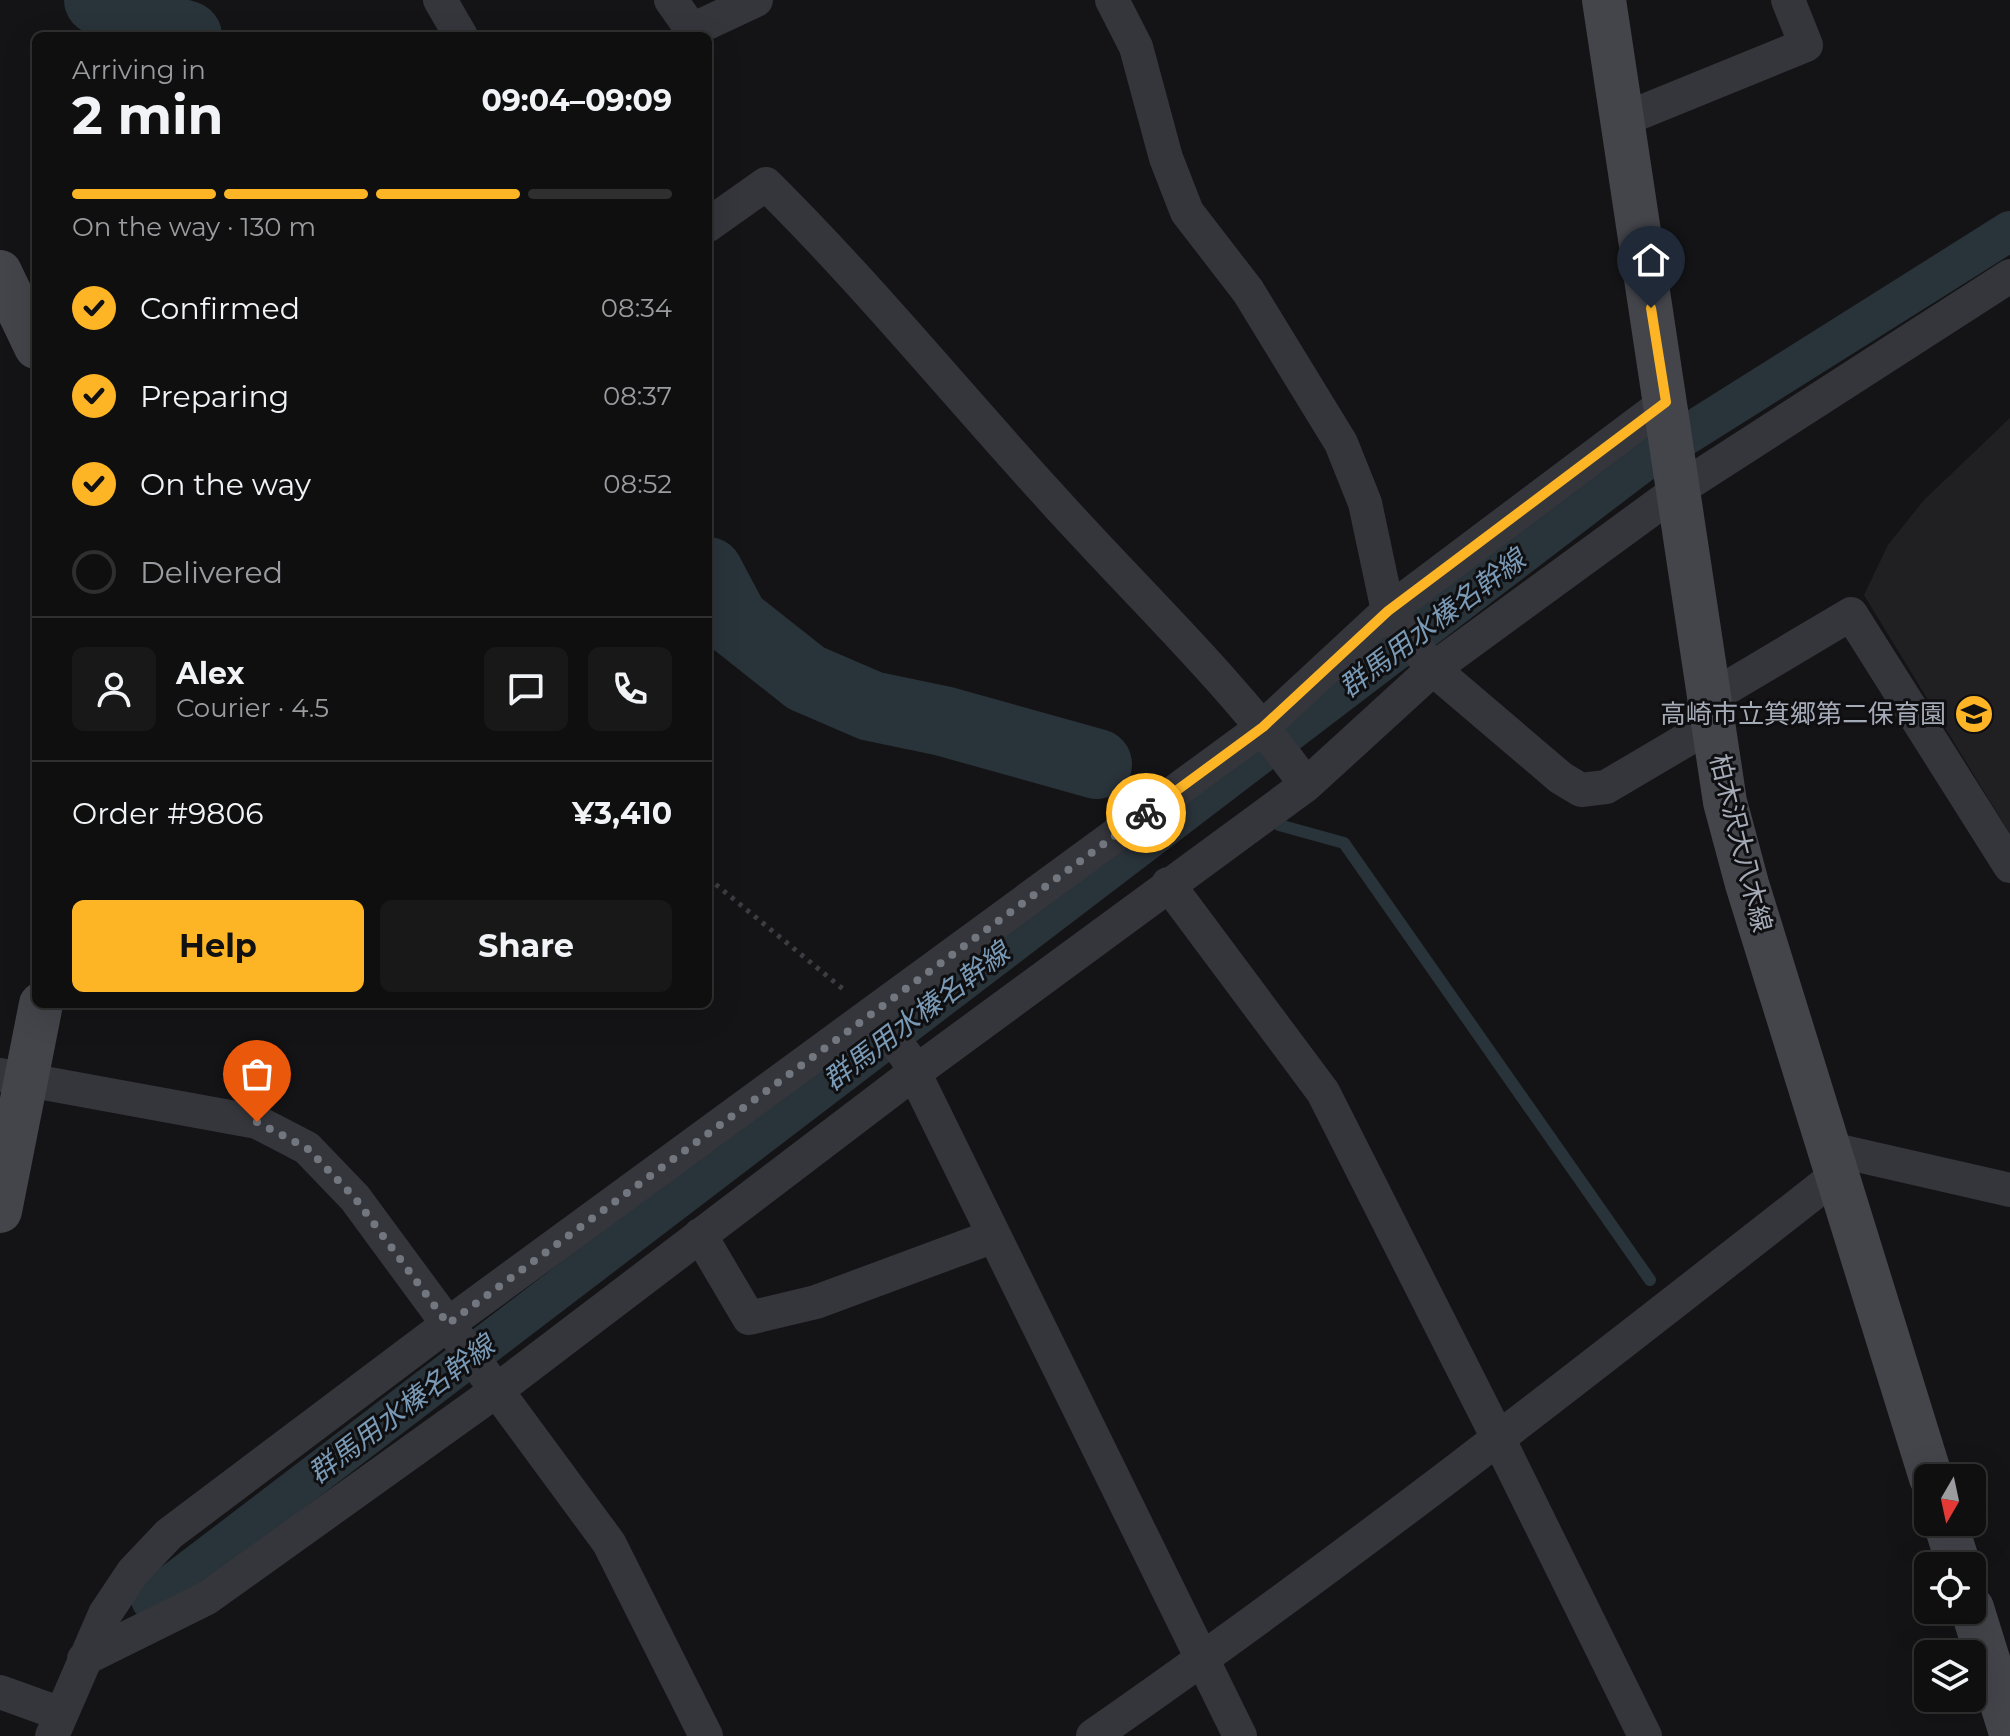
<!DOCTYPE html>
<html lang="en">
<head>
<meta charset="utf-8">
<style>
  :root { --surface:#0f0f10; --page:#181819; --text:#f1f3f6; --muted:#9b9c9f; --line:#2f2f30; --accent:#fdb525 }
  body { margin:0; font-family:Montserrat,"Noto Sans JP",sans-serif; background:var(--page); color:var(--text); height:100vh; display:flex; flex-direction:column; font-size:30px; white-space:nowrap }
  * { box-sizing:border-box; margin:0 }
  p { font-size:26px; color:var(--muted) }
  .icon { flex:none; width:44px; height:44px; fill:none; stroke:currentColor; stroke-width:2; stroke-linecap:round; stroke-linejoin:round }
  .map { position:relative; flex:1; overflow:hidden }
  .details { position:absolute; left:32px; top:32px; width:680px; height:976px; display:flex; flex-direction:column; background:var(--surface); border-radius:12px; box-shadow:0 8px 32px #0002,0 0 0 2px var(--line) }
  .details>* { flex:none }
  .needle { width:52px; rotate:189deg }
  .fabs { position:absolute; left:1914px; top:1464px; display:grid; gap:16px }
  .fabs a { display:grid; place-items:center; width:72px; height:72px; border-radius:12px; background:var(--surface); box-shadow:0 8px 32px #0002,0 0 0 2px var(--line); font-size:40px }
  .pin { position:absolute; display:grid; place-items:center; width:68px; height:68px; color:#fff; margin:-82px -34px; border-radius:50% 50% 50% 0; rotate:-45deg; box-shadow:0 0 8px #0007 }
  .pin .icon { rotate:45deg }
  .courier { position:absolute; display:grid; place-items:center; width:80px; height:80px; margin:-40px; border:6px solid #fdb525; border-radius:50%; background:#fff; color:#222; box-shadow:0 2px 10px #0007 }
  .overview em { font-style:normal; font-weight:700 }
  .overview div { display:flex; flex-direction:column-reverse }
  .overview { display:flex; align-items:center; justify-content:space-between; height:136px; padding:0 40px }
  h1 { font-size:52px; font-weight:700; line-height:60px }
  .bar { display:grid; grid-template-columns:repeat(4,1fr); gap:12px 8px; align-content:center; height:96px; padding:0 40px }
  .bar i { height:10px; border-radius:6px; background:var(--line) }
  .bar .on { background:var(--accent) }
  .bar p { grid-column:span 4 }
  .line { display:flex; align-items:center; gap:20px; padding:0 40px; border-top:2px solid var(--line) }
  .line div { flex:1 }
  .round { display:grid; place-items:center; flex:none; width:84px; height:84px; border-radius:12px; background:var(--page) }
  ol { padding:0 40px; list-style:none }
  li { display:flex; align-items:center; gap:24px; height:88px }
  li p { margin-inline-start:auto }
  li .icon { padding:8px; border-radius:50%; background:var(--accent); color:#111; stroke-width:4 }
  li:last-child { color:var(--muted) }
  li i { width:44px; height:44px; border:4px solid var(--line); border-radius:50% }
  .action { display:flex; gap:16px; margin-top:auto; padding:16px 40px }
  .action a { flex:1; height:92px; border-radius:12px; background:var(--accent); color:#111; font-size:32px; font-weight:700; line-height:92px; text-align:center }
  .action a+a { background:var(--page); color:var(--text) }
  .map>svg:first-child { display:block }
</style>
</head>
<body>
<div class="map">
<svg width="2010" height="1736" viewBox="0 0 2010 1736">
  <rect width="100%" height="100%" fill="#141416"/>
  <path fill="#202023" d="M 2010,418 L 2010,834 L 1864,595 L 1888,545 L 1924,500 Z"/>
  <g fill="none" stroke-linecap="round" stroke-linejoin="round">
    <path stroke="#29333a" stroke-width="12" d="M 1279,825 L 1344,843 L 1650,1280"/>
    <path stroke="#29333a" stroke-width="40" d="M 151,1600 L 1640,464 L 2010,231"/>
    <path stroke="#29333a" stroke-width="70" d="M 99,0 L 149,24 L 187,36
      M 708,572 L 734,621 L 806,678 L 871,706 L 943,721 L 1097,764"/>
    <path stroke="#3b3d42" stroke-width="5" stroke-dasharray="4 6" stroke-linecap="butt" d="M 708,878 L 843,989"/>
    <path stroke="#35363b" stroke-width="34" d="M 440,0 L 461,36
      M 671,0 L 692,30 L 756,0
      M 1112,0 L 1136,47 L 1166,158 L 1187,212 L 1248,291 L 1341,443 L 1365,503 L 1388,611 L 1433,669 L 1561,778 L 1581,790 L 1606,787 L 1713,724
      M 1622,120 L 1806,45 L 1788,0
      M 708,225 L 766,184 C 865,282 954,391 1048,494 C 1133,589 1233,682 1306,785
      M 1708,699 L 1851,614 L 2010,866
      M 1168,884 L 1323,1092 L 1499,1440 L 1645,1736
      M 879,1021 L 906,1056 L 1240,1736
      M 0,1075 L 257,1122 L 307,1148 L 355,1198 L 609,1543 L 706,1736
      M 1831,1149 L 2010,1190
      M 700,1235 L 749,1318 L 816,1302 L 994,1236
      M 84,1659 L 207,1598 L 496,1391 L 914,1073 L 1306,785 L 1433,669 L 1678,490 L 2010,276
      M 0,1692 L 61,1714
      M 52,1736 L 105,1614 L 133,1572 L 169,1534 L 448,1324 L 1263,727 L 1388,611 L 1666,402
      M 1093,1736 C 1349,1558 1593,1366 1838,1174"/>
    <path stroke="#43454b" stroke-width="44" d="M 1604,0 L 1725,802 L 1747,884 L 1931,1478
      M 0,272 L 36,347
      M 0,1211 L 41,1004
      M 1945,1522 L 1959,1566
      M 1972,1608 L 2010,1730"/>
  </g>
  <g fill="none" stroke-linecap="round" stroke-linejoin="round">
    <path stroke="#72767f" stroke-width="8" stroke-dasharray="0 14.4" d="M 257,1122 L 307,1148 L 355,1198 L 448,1324 L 1146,813"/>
    <path stroke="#fdb525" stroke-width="10" d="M 1146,813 L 1263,727 L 1388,611 L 1666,402 L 1651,308"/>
  </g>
  <defs>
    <g id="school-disc" transform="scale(2)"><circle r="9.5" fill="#fdb525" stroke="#0f0f11"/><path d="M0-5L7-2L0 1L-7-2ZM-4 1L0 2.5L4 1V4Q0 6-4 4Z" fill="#111"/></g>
  </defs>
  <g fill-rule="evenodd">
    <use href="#school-disc" x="1974" y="714"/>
  </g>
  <g text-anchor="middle" stroke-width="6" stroke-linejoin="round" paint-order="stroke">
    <g font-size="26" fill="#a5aab7" stroke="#0f0f11" text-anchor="end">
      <text x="1946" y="723">高崎市立箕郷第二保育園</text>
    </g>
    <g font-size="26" fill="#a5aab7" stroke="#0f0f11">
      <text transform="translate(1741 843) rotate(76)" y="9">柏木沢大八木線</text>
    </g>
    <g font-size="28" font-style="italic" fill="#7999b5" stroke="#0f0f11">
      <text transform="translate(1432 623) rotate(-37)" y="10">群馬用水榛名幹線</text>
      <text transform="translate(916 1016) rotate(-37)" y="10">群馬用水榛名幹線</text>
      <text transform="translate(401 1409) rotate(-37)" y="10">群馬用水榛名幹線</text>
    </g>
  </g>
</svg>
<div class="fabs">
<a><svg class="needle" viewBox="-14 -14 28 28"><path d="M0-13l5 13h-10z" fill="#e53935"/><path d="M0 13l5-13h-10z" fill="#9b9c9f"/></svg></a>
<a><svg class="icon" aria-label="locate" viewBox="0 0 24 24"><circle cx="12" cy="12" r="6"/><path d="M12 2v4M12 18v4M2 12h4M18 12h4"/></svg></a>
<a><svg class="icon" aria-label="layers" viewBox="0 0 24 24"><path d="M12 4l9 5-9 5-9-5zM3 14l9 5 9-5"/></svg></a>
</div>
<div class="pin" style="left:257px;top:1122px;background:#ea580c"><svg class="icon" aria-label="bag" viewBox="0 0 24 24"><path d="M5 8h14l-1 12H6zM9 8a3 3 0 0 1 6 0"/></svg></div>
<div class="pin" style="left:1651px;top:308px;background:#1f2937"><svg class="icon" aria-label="home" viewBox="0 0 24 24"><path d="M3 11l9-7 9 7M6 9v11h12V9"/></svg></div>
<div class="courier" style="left:1146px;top:813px"><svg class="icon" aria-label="bike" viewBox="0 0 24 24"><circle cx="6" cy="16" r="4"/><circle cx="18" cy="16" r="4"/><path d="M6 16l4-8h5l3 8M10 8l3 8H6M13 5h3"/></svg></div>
<section class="details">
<div class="overview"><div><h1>2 min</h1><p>Arriving in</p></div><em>09:04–09:09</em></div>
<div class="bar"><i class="on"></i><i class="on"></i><i class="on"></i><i></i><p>On the way · 130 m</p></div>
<ol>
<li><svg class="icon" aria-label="check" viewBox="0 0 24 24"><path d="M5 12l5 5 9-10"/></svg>Confirmed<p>08:34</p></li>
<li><svg class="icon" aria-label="check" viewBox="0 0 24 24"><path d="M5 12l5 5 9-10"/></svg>Preparing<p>08:37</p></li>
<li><svg class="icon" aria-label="check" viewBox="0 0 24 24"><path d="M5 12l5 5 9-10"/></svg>On the way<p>08:52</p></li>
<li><i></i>Delivered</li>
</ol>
<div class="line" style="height:144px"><a class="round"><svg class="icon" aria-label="person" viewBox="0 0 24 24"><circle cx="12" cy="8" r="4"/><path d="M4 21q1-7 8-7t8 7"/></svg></a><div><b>Alex</b><p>Courier · 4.5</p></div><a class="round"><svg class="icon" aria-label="chat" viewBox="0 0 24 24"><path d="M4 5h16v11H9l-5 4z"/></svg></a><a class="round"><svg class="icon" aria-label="phone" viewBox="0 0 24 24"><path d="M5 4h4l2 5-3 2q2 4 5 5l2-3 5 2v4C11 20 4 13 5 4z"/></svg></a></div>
<div class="line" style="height:104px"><div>Order #9806</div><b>¥3,410</b></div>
<div class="action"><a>Help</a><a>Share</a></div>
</section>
</div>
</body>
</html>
